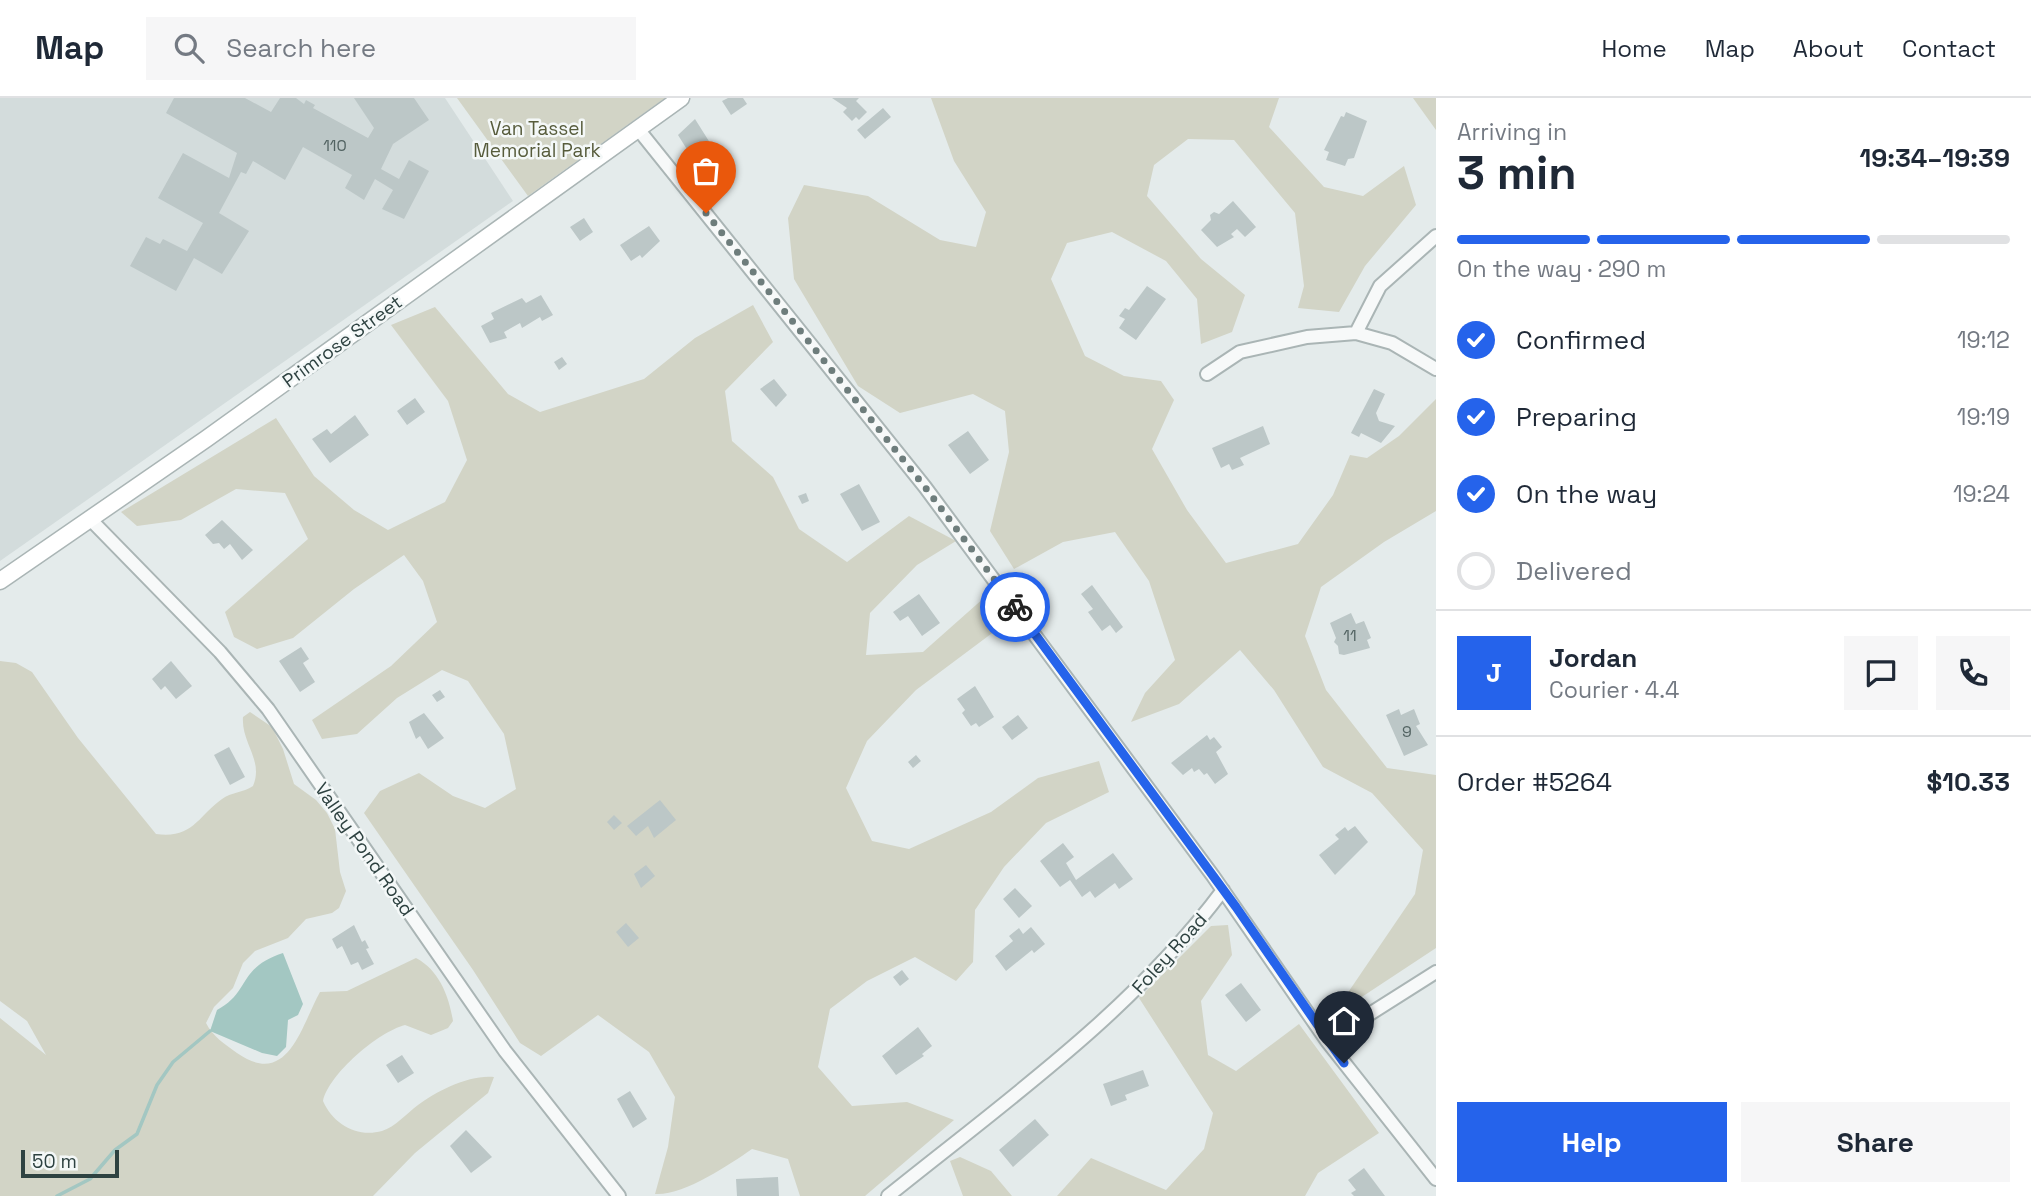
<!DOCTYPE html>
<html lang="en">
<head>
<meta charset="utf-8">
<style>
  :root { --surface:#fff; --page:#f6f6f7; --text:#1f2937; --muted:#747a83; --line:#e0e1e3; --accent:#2563eb }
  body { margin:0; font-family:"Space Grotesk",sans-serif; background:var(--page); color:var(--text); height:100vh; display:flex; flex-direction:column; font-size:26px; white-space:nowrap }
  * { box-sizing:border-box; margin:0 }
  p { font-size:23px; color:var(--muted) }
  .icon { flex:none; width:38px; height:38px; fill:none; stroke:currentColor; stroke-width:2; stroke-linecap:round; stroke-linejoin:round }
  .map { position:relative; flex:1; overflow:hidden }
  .side { display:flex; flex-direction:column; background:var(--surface); width:595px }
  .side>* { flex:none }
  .scale { position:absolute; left:21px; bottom:18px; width:98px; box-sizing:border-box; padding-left:7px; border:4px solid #2e4241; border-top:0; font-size:19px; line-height:24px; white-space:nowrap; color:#2e4241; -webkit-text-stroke:5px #f4f8f8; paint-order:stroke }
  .pin { position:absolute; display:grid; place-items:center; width:60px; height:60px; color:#fff; margin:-72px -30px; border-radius:50% 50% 50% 0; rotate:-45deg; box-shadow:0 0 7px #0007 }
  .pin .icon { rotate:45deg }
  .courier { position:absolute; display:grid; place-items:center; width:70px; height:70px; margin:-35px; border:5px solid #2563eb; border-radius:50%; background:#fff; color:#222; box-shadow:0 2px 9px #0007 }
  .summary em { font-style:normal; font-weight:800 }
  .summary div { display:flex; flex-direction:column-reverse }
  .summary { display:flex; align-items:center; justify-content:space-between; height:119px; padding:0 21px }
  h1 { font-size:46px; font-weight:800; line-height:52px }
  .bar { display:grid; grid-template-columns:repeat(4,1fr); gap:10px 7px; align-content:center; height:84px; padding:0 21px }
  .bar i { height:9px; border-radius:5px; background:var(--line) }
  .bar .on { background:var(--accent) }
  .bar p { grid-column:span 4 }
  .line { display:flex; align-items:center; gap:18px; padding:0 21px; border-top:2px solid var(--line) }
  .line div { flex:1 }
  .round { display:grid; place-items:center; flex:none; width:74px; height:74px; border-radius:0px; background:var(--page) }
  ol { padding:0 21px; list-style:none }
  li { display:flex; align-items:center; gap:21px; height:77px }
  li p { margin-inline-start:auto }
  li .icon { padding:7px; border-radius:50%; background:var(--accent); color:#fff; stroke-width:4 }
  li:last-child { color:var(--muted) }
  li i { width:38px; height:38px; border:4px solid var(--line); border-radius:50% }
  .primary-button { display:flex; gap:14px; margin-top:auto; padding:14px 21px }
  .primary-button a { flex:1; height:80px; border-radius:0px; background:var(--accent); color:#fff; font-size:28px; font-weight:800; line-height:80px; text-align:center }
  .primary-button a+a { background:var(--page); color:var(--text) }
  header { display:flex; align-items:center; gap:42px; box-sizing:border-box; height:98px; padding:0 35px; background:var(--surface); border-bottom:2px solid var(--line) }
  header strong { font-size:33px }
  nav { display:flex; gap:38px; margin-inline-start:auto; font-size:24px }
  .search { width:490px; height:63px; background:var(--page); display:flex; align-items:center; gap:18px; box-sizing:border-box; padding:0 24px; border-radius:0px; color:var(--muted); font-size:26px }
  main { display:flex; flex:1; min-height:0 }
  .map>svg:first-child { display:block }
</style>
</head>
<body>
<header>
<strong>Map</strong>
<div class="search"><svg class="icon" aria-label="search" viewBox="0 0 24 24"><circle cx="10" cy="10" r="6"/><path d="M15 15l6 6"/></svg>Search here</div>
<nav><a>Home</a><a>Map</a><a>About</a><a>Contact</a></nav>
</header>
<main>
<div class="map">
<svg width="1436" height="1098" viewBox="0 0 1436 1098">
  <rect width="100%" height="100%" fill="#e4ebeb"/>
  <path fill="#d3dcdc" d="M 0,0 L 445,0 L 513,103 L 0,463 Z"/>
  <path fill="#d2d4c6" d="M 457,0 L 665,0 L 528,98 Z
    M 931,0 L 1279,0 L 1269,29 L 1324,89 L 1363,98 L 1404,68 L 1416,107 L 1365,168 L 1339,214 L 1298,210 L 1304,188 L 1295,115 L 1234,42 L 1188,41 L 1154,67 L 1147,98 L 1201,161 L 1245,197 L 1232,234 L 1201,246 L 1197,201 L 1166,163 L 1112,134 L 1067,145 L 1051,181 L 1085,258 L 1124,278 L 1161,283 L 1174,302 L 1152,351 L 1187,412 L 1226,465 L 1298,446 L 1333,397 L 1350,357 L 1367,360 L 1399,338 L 1436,301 L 1436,413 L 1384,444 L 1321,489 L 1305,538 L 1326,592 L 1387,670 L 1436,677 L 1436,850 L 1342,912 L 1349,893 L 1415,796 L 1423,752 L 1372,695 L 1323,669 L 1274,592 L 1240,552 L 1179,606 L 1131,624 L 1145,595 L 1175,562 L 1149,483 L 1115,434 L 1063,444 L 1014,471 L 990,433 L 1009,354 L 1005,313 L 973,296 L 900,315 L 858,288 L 794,181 L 788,120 L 804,87 L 868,98 L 940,142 L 976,149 L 986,114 L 954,63 Z
    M 1413,0 L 1436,0 L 1436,32 Z
    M 753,207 L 773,244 L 725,293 L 732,343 L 773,379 L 799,431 L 847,464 L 909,418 L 956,443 L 917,467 L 870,515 L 866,557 L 923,554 L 985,499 L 1003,527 L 916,592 L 867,643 L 846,690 L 872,743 L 909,751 L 991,714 L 1038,680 L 1099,663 L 1109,694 L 1046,725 L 1004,769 L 975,812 L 973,864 L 956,883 L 915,859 L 867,883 L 830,911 L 818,969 L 852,1008 L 907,1004 L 954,1022 L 865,1098 L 800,1098 L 788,1061 L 752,1051 C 729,1067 683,1098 655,1096 L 668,1049 L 675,999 L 649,954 L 598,917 L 541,958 L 520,945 L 473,872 L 364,715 L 380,693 L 419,675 L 453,698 L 485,710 L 516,691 L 504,636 L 468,583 L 442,572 L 397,600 L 357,636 L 322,641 L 312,622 L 391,568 L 437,524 L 423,483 L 404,457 L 354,491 L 293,540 L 257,551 L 234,539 L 225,514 L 308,441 L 285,395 L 236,391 L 181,422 L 137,428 L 121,414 L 276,320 L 314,378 L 354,412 L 388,432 L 445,404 L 467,362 L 448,303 L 391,227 L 435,209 L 508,296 L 540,314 L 644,281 L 695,240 Z
    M 0,563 L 16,565 L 32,574 L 78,640 L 156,736 C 193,741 198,718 222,701 C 231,694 243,695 253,688 C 264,662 241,645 243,619 L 250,614 L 272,629 L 283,651 L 294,686 L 316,702 L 327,715 L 335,731 L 340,774 L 346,793 L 339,810 L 332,815 L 306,821 L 288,840 L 255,853 L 243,865 L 233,890 L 214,909 L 206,925 C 213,939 225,946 237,955 C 288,991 301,928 320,894 L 347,893 L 416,860 C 439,872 449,898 453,923 L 448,930 L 431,937 L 405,927 C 378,934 329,976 323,1003 C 333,1026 357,1040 382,1033 C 395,1029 407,1015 418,1007 C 436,993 471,976 494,979 L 488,995 L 415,1055 L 373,1098 L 0,1098 L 0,920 L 46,957 L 27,923 L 0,903 Z
    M 1228,827 L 1232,857 L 1201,903 L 1208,957 L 1236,973 L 1299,926 L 1379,1035 L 1318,1075 L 1305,1098 L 1057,1098 L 1091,1060 L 1166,1092 L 1204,1051 L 1213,1015 L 1139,900 L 1211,828 Z
    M 960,1059 L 991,1073 L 1012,1098 L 963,1098 L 950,1063 Z"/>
  <path fill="#a3c7c2" d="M 283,855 L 303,906 L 298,917 L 288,922 L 286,949 L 277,958 L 262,955 L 210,933 L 217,912 C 251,894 237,870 283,855 Z"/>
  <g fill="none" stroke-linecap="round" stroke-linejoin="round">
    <path stroke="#a3c7c2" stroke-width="3.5" d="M 57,1098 L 90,1081 L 115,1052 L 137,1036 L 157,987 L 173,964 L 210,933"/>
  </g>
  <path fill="#bcc7c7" d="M 174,0 L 245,0 L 271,14 L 280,0 L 296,0 L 304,6 L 306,2 L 315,7 L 313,10 L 368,40 L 374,30 L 354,0 L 414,0 L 429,22 L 393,46 L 381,71 L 399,81 L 409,62 L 429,73 L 404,121 L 382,111 L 393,92 L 375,81 L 364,102 L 345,90 L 352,77 L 303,49 L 285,82 L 253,63 L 246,76 L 241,74 L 219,115 L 249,133 L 222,176 L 194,160 L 176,193 L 130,168 L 146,139 L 160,146 L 163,141 L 187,153 L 203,125 L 158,100 L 183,55 L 229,80 L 237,55 L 166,15 Z
    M 728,0 L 743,0 L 747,6 L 731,17 L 722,3 Z
    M 832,0 L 859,0 L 856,3 L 867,14 L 859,22 L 856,19 L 852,23 L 843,14 L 847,10 Z
    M 883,10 L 891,19 L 865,41 L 857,32 Z
    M 1346,14 L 1367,23 L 1354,60 L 1348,61 L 1345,68 L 1326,62 L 1329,54 L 1324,52 L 1341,18 L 1344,19 Z
    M 695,21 L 712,48 L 693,61 L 678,37 Z
    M 1233,103 L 1256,129 L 1245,139 L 1237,131 L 1231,136 L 1234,139 L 1217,149 L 1201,132 L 1211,122 L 1210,117 L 1214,114 L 1219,116 Z
    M 584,120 L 593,134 L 580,143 L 570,129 Z
    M 649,128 L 660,143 L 642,160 L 640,157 L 631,163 L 620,147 Z
    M 1147,188 L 1166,201 L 1136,242 L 1119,230 L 1125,221 L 1119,218 L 1125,210 L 1129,212 Z
    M 541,197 L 553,217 L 542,223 L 540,219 L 522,230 L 520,225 L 504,234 L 507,240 L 490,245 L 481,228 L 494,221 L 491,215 L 522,200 L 526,205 Z
    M 562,259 L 567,266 L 559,272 L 554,264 Z
    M 774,281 L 787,297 L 776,309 L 760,291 Z
    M 1374,291 L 1385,296 L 1376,315 L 1379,323 L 1395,328 L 1381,345 L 1361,335 L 1359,339 L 1351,335 Z
    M 415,300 L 425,314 L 407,327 L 397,313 Z
    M 355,317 L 369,337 L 330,365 L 312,341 L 327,331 L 331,336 Z
    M 1263,328 L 1270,346 L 1240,360 L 1244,367 L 1232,372 L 1229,366 L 1221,370 L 1212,350 Z
    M 968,333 L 989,362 L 970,376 L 948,347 Z
    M 859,386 L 880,424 L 862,433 L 840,396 Z
    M 806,395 L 809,403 L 802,406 L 798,398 Z
    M 222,422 L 253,452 L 242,462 L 230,446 L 224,451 L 219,445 L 213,446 L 205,437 Z
    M 1092,487 L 1123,529 L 1116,535 L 1110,527 L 1102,533 L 1088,514 L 1093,511 L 1081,496 Z
    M 919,496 L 940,525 L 922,538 L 908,518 L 900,523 L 893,514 Z
    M 1351,515 L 1356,526 L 1364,523 L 1371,540 L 1367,542 L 1370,550 L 1344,557 L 1339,556 L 1338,548 L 1334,544 L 1336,540 L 1330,525 Z
    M 301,549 L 309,561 L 303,565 L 315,584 L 300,594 L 279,563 Z
    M 171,563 L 192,588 L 176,601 L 165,588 L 161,592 L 152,581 Z
    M 975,588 L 994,619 L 979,629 L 976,625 L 971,628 L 962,615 L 965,612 L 957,601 Z
    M 440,592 L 445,599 L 437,604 L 432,597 Z
    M 1399,611 L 1401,617 L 1414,611 L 1420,626 L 1416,628 L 1428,647 L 1404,658 L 1386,617 Z
    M 424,615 L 444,640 L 428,651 L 420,638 L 416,641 L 409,624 Z
    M 1018,617 L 1028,630 L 1012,642 L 1002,629 Z
    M 1207,637 L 1210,642 L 1214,639 L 1222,649 L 1216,654 L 1228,676 L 1215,686 L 1207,675 L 1204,677 L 1199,671 L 1194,674 L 1192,670 L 1183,677 L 1171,665 Z
    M 229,649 L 245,679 L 230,687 L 214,657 Z
    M 916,657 L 921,663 L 913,670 L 908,664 Z
    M 660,702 L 676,722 L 654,740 L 648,728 L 636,738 L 627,728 Z
    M 614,717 L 622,725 L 614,732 L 607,724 Z
    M 1355,728 L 1368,744 L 1335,777 L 1319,757 L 1339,741 L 1335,737 L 1345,729 L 1348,733 Z
    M 1063,745 L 1074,759 L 1066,765 L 1076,782 L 1113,755 L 1133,781 L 1119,791 L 1115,785 L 1095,800 L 1090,793 L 1082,799 L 1070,782 L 1060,789 L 1040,763 Z
    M 646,767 L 655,778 L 641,790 L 634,776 Z
    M 1015,790 L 1032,808 L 1019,820 L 1003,801 Z
    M 626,825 L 639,840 L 628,849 L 616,834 Z
    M 354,827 L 362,844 L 365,842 L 369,850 L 366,851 L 374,866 L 362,872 L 358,864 L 351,867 L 342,848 L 337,851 L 332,841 Z
    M 1031,829 L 1045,846 L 1034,855 L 1032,852 L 1006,873 L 995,858 L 1013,843 L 1009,838 L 1019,830 L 1023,836 Z
    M 902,872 L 909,881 L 900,888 L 893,879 Z
    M 1241,885 L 1261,912 L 1246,924 L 1225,897 Z
    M 918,929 L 932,948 L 922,956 L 924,958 L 896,977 L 882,958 Z
    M 402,957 L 414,975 L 398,985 L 386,967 Z
    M 1143,972 L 1149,988 L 1125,997 L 1127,1002 L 1111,1008 L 1103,986 Z
    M 630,993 L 647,1021 L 633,1030 L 617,1001 Z
    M 1035,1021 L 1049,1037 L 1013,1069 L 999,1052 Z
    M 466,1032 L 492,1059 L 471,1075 L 450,1048 Z
    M 1364,1070 L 1385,1098 L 1354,1098 L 1351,1095 L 1356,1092 L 1348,1082 Z
    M 778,1079 L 779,1098 L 737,1098 L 736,1081 Z"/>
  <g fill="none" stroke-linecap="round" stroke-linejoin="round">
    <g stroke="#aab5b5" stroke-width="16">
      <path id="minor" d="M 638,31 L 925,389 L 1213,778 L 1327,943 L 1436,1081
        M 1356,235 L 1380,188 L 1436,138
        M 1207,276 L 1240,254 L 1307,239 L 1356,235 L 1392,245 L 1436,271
        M 91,422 L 220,554 L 268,611 L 505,953 L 619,1098
        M 1327,943 L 1436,874
        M 888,1098 C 1006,1003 1132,914 1223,792"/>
    </g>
    <g stroke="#aab5b5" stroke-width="19">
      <path id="secondary" d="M 0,483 L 206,341 L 681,0"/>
    </g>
    <use href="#minor" stroke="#f7f9f9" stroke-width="12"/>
    <use href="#secondary" stroke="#fff" stroke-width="16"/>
  </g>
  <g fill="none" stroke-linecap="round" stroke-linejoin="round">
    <path stroke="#6e7d7c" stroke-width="7" stroke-dasharray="0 12.6" d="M 706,115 L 925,389 L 1015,509"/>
    <path stroke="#2563eb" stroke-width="9" d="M 1015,509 L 1236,809 L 1344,965"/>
  </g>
  <g text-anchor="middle" stroke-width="5" stroke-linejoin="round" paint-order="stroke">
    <g font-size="16" fill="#526362">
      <text x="335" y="53">110</text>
      <text x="1350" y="543">11</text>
      <text x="1407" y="639">9</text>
    </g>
    <g font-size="19" fill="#575c3c" stroke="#f4f8f8">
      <text x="537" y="37">Van Tassel<tspan x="537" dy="22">Memorial Park</tspan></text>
    </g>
    <g font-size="19" fill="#2e4241" stroke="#f4f8f8">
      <text transform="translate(342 243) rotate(-36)" y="7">Primrose Street</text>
      <text transform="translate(365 751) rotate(55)" y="7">Valley Pond Road</text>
      <text transform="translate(1169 855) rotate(-48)" y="7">Foley Road</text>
    </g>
  </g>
</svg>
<div class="scale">50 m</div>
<div class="pin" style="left:706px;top:115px;background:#ea580c"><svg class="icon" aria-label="bag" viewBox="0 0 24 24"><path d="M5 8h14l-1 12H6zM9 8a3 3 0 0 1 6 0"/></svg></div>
<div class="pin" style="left:1344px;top:965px;background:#1f2937"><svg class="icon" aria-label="home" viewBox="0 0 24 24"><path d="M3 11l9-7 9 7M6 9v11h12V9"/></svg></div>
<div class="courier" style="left:1015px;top:509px"><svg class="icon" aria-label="bike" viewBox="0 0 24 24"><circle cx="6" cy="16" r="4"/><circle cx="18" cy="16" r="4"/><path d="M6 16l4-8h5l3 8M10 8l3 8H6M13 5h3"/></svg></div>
</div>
<section class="side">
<div class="summary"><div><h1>3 min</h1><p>Arriving in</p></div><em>19:34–19:39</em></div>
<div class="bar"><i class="on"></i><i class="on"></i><i class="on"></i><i></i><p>On the way · 290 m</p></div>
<ol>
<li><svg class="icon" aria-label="check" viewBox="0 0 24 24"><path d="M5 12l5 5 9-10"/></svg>Confirmed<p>19:12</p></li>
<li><svg class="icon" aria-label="check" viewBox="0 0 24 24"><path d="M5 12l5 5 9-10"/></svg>Preparing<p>19:19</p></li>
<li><svg class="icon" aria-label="check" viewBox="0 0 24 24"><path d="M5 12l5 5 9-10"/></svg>On the way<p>19:24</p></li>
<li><i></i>Delivered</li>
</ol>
<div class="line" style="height:126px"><b class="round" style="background:var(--accent);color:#fff">J</b><div><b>Jordan</b><p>Courier · 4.4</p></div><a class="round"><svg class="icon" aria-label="chat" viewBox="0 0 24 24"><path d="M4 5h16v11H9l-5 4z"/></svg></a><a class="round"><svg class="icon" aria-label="phone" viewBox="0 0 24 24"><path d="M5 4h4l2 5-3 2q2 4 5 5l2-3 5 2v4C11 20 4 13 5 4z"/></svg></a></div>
<div class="line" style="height:91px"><div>Order #5264</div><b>$10.33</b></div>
<div class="primary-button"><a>Help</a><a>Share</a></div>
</section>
</main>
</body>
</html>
